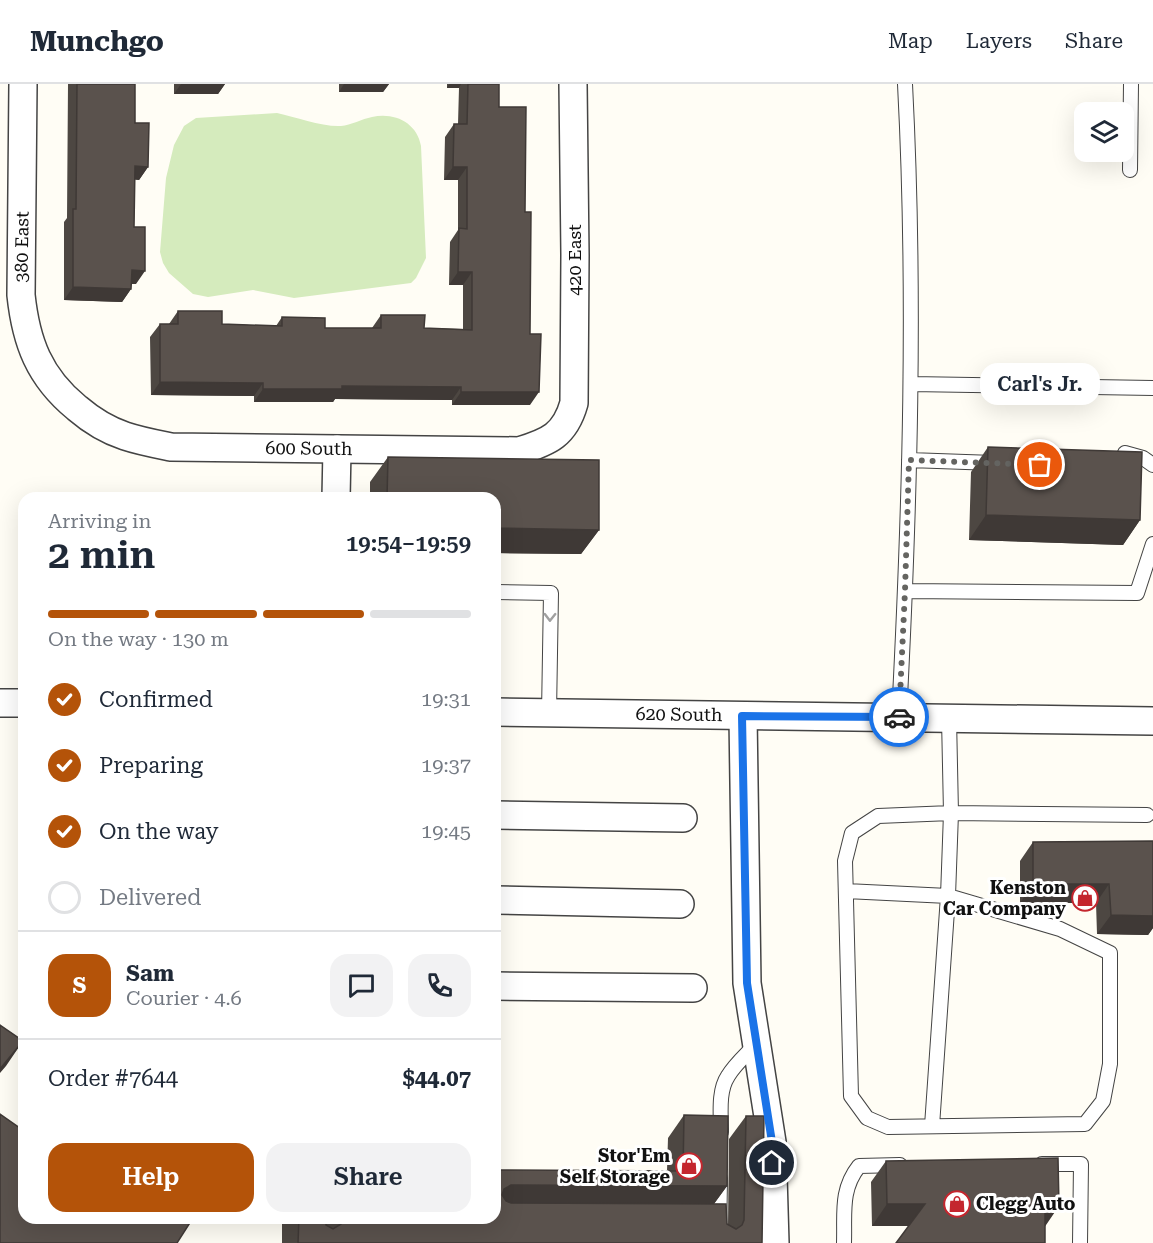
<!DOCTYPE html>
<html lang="en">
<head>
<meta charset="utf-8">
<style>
  :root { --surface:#fff; --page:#f2f2f3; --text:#1f2937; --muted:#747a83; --line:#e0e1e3; --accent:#b45309 }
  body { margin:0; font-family:"Roboto Serif",serif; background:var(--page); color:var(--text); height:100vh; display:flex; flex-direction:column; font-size:22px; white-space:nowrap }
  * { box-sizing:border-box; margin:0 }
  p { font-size:20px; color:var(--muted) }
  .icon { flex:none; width:33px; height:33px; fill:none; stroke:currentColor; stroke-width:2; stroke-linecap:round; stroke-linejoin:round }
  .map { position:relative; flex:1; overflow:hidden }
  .panel { position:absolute; left:18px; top:408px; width:483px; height:732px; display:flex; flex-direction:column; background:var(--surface); border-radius:18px; box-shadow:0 6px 24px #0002 }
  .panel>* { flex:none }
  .tools { position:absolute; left:1074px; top:18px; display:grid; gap:12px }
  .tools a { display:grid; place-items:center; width:60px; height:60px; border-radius:12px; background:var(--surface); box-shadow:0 6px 24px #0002; font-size:30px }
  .pin { position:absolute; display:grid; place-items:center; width:51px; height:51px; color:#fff; margin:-26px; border:3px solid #fff; border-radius:50%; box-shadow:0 2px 6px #0007 }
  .courier { position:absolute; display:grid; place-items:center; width:60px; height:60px; margin:-30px; border:4px solid #1a73e8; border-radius:50%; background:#fff; color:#222; box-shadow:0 2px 8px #0007 }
  .bubble { position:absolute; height:42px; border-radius:18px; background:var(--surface); box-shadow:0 6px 24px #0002; font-size:20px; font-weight:600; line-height:42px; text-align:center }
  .head em { font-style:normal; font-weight:600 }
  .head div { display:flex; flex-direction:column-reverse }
  .head { display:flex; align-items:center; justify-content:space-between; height:102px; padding:0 30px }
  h1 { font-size:39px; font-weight:600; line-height:45px }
  .bar { display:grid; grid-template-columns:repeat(4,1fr); gap:9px 6px; align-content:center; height:72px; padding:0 30px }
  .bar i { height:8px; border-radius:4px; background:var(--line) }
  .bar .selected { background:var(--accent) }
  .bar p { grid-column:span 4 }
  .line { display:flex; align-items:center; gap:15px; padding:0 30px; border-top:2px solid var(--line) }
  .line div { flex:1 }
  .round { display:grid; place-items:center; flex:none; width:63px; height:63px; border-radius:18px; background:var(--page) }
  ol { padding:0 30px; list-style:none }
  li { display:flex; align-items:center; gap:18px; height:66px }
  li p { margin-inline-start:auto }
  li .icon { padding:6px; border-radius:50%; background:var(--accent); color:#fff; stroke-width:4 }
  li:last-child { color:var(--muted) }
  li i { width:33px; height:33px; border:3px solid var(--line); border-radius:50% }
  .button { display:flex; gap:12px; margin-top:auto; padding:12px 30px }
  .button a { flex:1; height:69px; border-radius:18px; background:var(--accent); color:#fff; font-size:24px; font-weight:600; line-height:69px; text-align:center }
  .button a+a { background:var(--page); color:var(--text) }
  header { display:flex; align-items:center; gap:36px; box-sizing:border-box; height:84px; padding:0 30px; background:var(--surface); border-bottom:2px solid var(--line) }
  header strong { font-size:28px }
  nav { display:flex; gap:33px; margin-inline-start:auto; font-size:21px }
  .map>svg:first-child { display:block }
</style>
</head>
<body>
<header>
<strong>Munchgo</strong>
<nav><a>Map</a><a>Layers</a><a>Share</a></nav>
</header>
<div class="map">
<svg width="1153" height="1159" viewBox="0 0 1153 1159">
  <rect width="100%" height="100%" fill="#fffdf5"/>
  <path fill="#d5ebbd" d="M 277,29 C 296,33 322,43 341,42 C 351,41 362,35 372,33 C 395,28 417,39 421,62 L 426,174 L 416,194 L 411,199 L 294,214 L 253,206 L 208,213 L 193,210 L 169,189 L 163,179 L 160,168 L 166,94 L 174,61 L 184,42 L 196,34 Z"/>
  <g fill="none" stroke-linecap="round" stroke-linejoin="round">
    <g stroke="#444" stroke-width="16">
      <path id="service" d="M 1130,86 L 1131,0
        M 911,300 L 1153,304
        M 1125,369 L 1143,374 L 1153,381
        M 909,376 L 994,379
        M 905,507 L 1137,509 L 1153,460
        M 495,508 L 551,509 L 549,629
        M 899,633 C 910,422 916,211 905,0
        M 949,634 L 951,729 L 1147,731
        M 951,729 L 948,812 L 1060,845 L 1110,869 L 1110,980 L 1103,1017 L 1085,1040 L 888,1043 L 867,1034 L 851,1012 L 845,777 L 852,749 L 878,732 Z
        M 846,807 L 948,812 L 932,1042
        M 721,1048 C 721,1030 718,1007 728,992 C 735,980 747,970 756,960
        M 1042,1080 L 1081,1080 L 1080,1159
        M 719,1159 L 720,1094
        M 844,1159 C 845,1130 840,1106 859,1082 L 900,1081"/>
    </g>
    <g stroke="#444" stroke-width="30">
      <g id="minor">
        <path id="s1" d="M 23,0 L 21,211 C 26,258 39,293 77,324 C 91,336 107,346 125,352 C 140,357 156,360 171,363 L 519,367 C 549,358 565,351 574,319 L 575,171 L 573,0"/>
        <path d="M 336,414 L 337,365"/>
        <path d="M 0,619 L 24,619"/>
        <path id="s2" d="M 495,628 L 1153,637"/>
        <path d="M 743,632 L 747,899 L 772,1058 L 775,1159"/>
        <path d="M 495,731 L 683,734"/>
        <path d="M 495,816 L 680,820"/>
        <path d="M 495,902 L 693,904"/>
      </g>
    </g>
    <use href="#service" stroke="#fff" stroke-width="14"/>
    <use href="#minor" stroke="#fff" stroke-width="27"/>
  </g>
  <path fill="#4d4742" d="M 68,0 L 135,0 L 135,39 L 148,83 L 139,96 L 135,95 L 134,143 L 136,200 L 131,200 L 131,205 L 122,218 L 64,216 L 64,138 L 67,134 Z
    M 174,0 L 225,0 L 218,10 L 174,10 Z
    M 339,0 L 389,0 L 383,8 L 339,8 Z
    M 447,0 L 499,0 L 499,23 L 525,128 L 530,250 L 530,321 L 452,321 L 452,316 L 335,315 L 333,318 L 254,318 L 254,312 L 151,311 L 150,253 L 160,240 L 169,240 L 178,227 L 222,240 L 276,242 L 282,233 L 325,244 L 372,244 L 381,231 L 424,244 L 463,245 L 463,201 L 449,201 L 450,158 L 458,146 L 458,96 L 444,96 L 445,53 L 454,40 L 458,40 L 459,4 L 447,4 Z
    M 988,363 L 1140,436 L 1123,461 L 969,456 L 971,388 Z
    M 388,373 L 599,446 L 581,470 L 495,469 L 495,414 L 370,414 L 370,398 Z
    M 1153,757 L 1153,844 L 1148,851 L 1097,850 L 1096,819 L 1020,819 L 1020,777 L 1033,758 Z
    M 684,1031 L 727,1102 L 714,1120 L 728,1141 L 729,1055 L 746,1032 L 762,1159 L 282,1159 L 282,1134 L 495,1134 L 667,1087 L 668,1054 Z
    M 886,1077 L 909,1142 L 872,1142 L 871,1098 Z"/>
  <path fill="#3f3936" d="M 181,0 L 225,0 L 218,10 L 174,10 Z
    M 344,0 L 389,0 L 383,8 L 339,8 Z
    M 449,0 L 461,0 L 459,4 L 447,4 Z
    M 135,82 L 148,83 L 139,96 L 126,95 Z
    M 453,83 L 467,83 L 458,96 L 444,96 Z
    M 132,186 L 145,187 L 136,200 L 122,199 Z
    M 458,188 L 472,188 L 463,201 L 449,201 Z
    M 73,203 L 131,205 L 122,218 L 64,216 Z
    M 160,298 L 263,299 L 254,312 L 151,311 Z
    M 342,302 L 461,303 L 452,316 L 335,315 L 333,318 L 254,318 L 263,305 Z
    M 461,308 L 539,308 L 530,321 L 452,321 Z
    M 986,431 L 1140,436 L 1123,461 L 969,456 Z
    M 495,444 L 599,446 L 581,470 L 495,469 Z
    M 1033,800 L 1109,800 L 1096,819 L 1020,819 Z
    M 1111,831 L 1153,832 L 1153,844 L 1148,851 L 1097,850 Z
    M 23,957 L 6,982 L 0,989 L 0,985 Z
    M 511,1101 L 727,1102 L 710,1125 L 495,1124 L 504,1105 Z
    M 887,1120 L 925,1120 L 909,1142 L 872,1142 Z
    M 1045,1122 L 1059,1122 L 1044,1144 Z"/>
  <path fill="#5a524d" stroke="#3f3936" stroke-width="1.5" d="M 77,0 L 135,0 L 135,39 L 149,39 L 148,83 L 135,82 L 134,143 L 145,143 L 145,187 L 132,186 L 131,205 L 73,203 L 73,125 L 76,125 Z
    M 468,0 L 499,0 L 499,23 L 526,23 L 525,128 L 531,128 L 530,250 L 541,250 L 539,308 L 461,308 L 461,303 L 342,302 L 342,305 L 263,305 L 263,299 L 160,298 L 160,240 L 178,240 L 178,227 L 222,227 L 222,240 L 282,242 L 282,233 L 325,234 L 325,244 L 381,244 L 381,231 L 425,231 L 424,244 L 472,246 L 472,188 L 458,188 L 459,144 L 467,145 L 467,83 L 453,83 L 454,40 L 467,40 Z
    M 988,363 L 1142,368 L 1140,436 L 986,431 Z
    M 388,373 L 599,376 L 599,446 L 495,444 L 495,414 L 387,414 Z
    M 1153,757 L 1153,832 L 1111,831 L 1109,800 L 1033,800 L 1033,758 Z
    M 0,941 L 23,957 L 0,985 Z
    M 0,1030 L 24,1047 L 24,1134 L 193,1134 L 177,1159 L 0,1159 Z
    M 684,1031 L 728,1032 L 727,1102 L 511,1101 L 504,1105 L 502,1111 L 506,1117 L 511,1119 L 726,1120 L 727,1140 L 736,1145 L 742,1141 L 744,1136 L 746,1032 L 764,1032 L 762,1159 L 298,1159 L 299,1134 L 326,1134 L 326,1141 L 333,1145 L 341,1140 L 341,1134 L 495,1134 L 495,1086 L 683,1087 Z
    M 1058,1074 L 1059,1122 L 1045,1122 L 1045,1159 L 896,1159 L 925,1120 L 887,1120 L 886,1077 Z"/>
  <defs><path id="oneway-chevron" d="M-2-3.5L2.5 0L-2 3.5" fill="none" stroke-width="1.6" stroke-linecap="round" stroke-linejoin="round" transform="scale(1.5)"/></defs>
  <use stroke="#a0a0a0" href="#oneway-chevron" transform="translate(550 533) rotate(91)"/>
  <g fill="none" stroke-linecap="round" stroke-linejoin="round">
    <path stroke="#646461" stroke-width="6" stroke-dasharray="0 10.8" d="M 899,633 L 905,507 L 909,376 L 1040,381"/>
    <path stroke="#1a73e8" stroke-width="8" d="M 772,1079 L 772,1058 L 747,899 L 742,632 L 899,633"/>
  </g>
  <defs>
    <g id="shop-ring" transform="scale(1.35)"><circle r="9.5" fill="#fff" stroke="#c4262e" stroke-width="1.5"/><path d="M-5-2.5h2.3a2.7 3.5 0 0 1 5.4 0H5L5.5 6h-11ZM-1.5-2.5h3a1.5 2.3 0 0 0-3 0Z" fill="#c4262e"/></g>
  </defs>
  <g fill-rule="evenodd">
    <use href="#shop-ring" x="1085" y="814"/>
    <use href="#shop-ring" x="689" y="1082"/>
    <use href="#shop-ring" x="957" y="1120"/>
  </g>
  <g text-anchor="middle" stroke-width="6" stroke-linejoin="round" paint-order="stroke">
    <g font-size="18" fill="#111" stroke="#fff">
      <text transform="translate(22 163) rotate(-89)" y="6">380 East</text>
      <text transform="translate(575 176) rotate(-90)" y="6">420 East</text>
      <text dy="6" stroke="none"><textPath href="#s1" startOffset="582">600 South</textPath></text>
      <text dy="6" stroke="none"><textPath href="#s2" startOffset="184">620 South</textPath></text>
    </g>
    <g font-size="18" font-weight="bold" fill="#111" stroke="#fff" text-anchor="end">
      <text x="1066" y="810">Kenston<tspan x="1066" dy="21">Car Company</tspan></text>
      <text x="670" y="1078">Stor'Em<tspan x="670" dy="21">Self Storage</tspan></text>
      <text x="976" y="1126" text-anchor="start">Clegg Auto</text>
    </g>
  </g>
</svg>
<div class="tools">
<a><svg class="icon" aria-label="layers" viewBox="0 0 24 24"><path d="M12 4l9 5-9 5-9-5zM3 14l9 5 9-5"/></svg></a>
</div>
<div class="pin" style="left:1040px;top:381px;background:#ea580c"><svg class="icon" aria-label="bag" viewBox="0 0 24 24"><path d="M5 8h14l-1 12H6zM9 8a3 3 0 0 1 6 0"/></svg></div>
<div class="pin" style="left:772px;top:1079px;background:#1f2937"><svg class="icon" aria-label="home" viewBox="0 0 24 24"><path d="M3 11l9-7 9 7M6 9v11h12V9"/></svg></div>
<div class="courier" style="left:899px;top:633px"><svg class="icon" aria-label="car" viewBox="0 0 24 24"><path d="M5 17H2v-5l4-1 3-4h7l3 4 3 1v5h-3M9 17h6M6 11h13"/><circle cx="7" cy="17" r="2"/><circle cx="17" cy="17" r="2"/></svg></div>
<div class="bubble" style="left:980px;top:279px;width:120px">Carl's Jr.</div>
<section class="panel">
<div class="head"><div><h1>2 min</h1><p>Arriving in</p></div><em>19:54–19:59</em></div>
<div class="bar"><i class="selected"></i><i class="selected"></i><i class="selected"></i><i></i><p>On the way · 130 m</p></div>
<ol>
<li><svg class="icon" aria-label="check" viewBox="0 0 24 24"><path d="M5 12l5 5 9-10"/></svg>Confirmed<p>19:31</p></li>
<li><svg class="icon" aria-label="check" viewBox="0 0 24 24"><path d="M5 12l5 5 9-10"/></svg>Preparing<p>19:37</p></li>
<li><svg class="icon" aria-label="check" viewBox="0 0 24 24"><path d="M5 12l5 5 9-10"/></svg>On the way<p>19:45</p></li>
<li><i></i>Delivered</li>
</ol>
<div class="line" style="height:108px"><b class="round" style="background:var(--accent);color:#fff">S</b><div><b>Sam</b><p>Courier · 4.6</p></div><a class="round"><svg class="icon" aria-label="chat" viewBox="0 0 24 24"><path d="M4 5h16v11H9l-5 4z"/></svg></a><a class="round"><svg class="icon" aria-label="phone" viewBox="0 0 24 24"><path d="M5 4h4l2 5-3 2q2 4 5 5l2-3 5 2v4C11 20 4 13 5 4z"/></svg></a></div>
<div class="line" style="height:78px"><div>Order #7644</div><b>$44.07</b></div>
<div class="button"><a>Help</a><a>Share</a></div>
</section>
</div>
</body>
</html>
